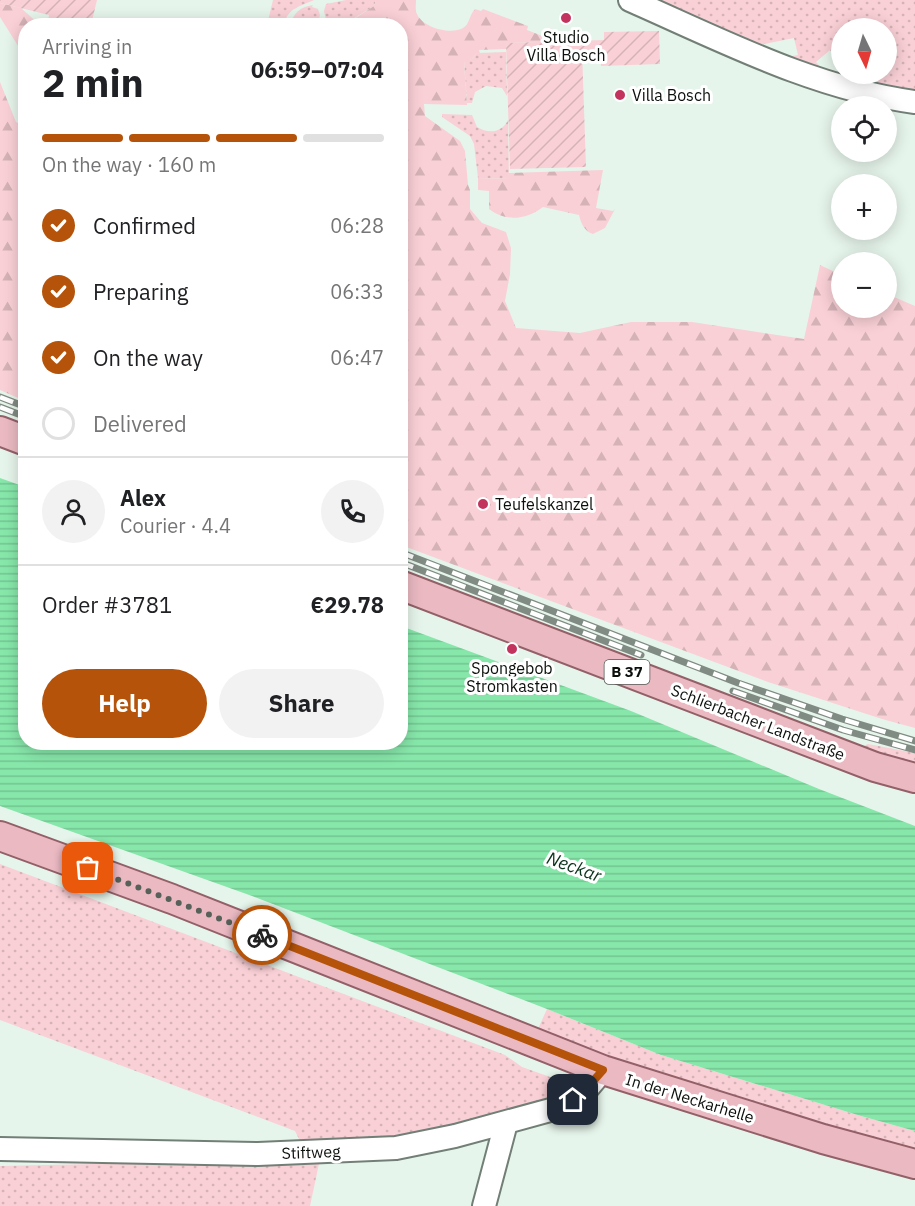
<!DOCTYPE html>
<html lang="en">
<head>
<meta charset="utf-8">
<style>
  :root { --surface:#fff; --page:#f2f2f2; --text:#202124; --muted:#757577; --line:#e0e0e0; --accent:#b45309 }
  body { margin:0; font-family:"IBM Plex Sans",sans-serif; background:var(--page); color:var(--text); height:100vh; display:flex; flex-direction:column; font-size:22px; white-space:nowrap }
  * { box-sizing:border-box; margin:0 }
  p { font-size:20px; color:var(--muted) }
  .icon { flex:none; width:33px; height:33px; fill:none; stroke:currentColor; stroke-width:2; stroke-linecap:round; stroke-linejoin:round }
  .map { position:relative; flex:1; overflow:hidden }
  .drawer { position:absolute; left:18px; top:18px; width:390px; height:732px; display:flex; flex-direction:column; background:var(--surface); border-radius:24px; box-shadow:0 3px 15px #0003 }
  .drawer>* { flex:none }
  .needle { width:39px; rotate:175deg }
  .tools { position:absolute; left:831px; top:18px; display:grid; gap:12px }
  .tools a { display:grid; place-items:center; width:66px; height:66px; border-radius:50%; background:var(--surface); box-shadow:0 3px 15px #0003; font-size:30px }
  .pin { position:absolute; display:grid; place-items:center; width:51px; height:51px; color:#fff; margin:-26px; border-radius:12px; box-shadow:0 3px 9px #0006 }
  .courier { position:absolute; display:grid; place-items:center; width:60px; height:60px; margin:-30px; border:4px solid #b45309; border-radius:50%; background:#fff; color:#222; box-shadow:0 2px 8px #0007 }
  .headline em { font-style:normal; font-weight:700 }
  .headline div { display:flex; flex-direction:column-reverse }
  .headline { display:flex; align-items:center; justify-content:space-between; height:102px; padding:0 24px }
  h1 { font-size:39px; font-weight:700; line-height:45px }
  .bar { display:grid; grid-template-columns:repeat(4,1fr); gap:9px 6px; align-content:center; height:72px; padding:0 24px }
  .bar i { height:8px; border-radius:4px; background:var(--line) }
  .bar .selected { background:var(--accent) }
  .bar p { grid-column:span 4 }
  .line { display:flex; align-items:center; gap:15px; padding:0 24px; border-top:2px solid var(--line) }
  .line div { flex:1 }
  .round { display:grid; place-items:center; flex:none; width:63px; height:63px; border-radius:32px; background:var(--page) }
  ol { padding:0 24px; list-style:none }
  li { display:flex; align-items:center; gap:18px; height:66px }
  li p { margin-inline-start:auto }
  li .icon { padding:6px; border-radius:50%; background:var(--accent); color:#fff; stroke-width:4 }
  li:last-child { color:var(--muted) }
  li i { width:33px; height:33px; border:3px solid var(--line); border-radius:50% }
  .primary-button { display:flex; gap:12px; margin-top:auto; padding:12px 24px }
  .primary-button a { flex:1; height:69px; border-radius:36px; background:var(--accent); color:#fff; font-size:24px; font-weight:700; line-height:69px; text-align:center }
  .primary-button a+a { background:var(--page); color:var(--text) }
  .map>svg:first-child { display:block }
</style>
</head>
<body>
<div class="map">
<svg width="915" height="1206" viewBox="0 0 915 1206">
  <defs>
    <pattern id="grass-dots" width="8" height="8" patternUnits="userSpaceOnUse" patternTransform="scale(1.5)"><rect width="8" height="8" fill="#f9d0d6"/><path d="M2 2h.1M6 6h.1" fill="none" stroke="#d4b2b6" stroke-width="1.8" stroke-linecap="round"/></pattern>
    <pattern id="forest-firs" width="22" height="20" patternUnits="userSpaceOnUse" patternTransform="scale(1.5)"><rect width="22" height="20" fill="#f9d0d6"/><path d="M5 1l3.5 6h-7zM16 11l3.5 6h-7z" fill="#d4b2b6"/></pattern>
    <pattern id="garden-furrows" width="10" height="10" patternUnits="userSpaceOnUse" patternTransform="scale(1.5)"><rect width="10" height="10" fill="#f9d0d6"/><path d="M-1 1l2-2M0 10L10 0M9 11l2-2" fill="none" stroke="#d4b2b6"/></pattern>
    <pattern id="water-rules" width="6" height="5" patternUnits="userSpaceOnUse" patternTransform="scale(1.5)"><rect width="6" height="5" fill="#87e7aa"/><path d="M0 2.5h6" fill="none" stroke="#73c591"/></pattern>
  </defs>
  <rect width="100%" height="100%" fill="#e6f5eb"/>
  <path fill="url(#grass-dots)" d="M 273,0 L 314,0 C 300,7 288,7 284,25 L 267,25 Z
    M 346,0 L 376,0 L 374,6 L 343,25 L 327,25 L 324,11 L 326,4 Z
    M 649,0 L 915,0 L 915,95 L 855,83 L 848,74 L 886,74 L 886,28 L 842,28 L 841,65 L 830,50 L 816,62 L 824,71 L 787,57 L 798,55 L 794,38 L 754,46 Z
    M 313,5 L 312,7 L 318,9 L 320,15 L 318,25 L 291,25 C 293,13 300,7 313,5 Z
    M 506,52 L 507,96 L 502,88 L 486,86 L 475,92 L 472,103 L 467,103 L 464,61 L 472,59 L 477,53 Z
    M 442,114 L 472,115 L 477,127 C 488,134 502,133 508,120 L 509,179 L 478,178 L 474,144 L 470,136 L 442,117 Z
    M 868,744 L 915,753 L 915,767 L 857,749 Z
    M 0,864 L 505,1055 L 522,1067 L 553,1078 L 549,1099 L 509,1112 L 399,1138 L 301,1143 L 295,1131 L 0,1020 Z
    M 547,1009 L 661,1055 L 861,1116 L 915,1131 L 915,1150 C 787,1118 661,1076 537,1031 Z
    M 320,1159 L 310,1206 L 0,1206 L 0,1166 Z"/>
  <path fill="url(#forest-firs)" d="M 376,0 L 416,0 C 416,4 415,11 417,14 C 423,28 451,35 463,28 C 470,24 469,15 475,9 L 481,11 L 483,9 L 528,26 L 527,30 L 545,37 L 550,28 L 582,41 L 506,43 L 506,49 L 479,50 L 480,53 L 477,53 L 472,59 L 464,62 L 467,105 L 424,104 L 425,116 L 460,141 L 465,151 L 468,185 L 470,190 L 470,209 L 482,223 L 506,232 L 511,248 L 510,274 L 505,301 L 516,328 L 580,333 L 631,322 L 692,322 L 804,339 L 820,265 L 841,275 L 842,308 L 886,308 L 887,294 L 915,306 L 915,728 L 882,719 L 768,682 L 401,545 L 400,26 L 343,26 L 374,6 Z
    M 0,3 L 21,8 L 40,25 L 26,26 L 25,57 L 0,17 Z
    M 0,82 L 16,122 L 25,127 L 25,401 L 0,390 Z
    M 603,170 L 596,208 L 613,211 L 615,209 L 605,228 L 593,234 C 584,231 581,223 579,215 L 543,207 C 526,220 506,222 489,209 L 489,191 L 478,190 L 478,178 L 509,179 L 509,173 Z"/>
  <path fill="url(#garden-furrows)" d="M 0,0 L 97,0 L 91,25 L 63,25 L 48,22 L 49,15 L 0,3 Z
    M 659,31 L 660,64 L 601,66 L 600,50 L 582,50 L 586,167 L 510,169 L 506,43 L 604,40 L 604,32 Z"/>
  <path fill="url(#water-rules)" d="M 0,478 L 25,487 L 26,742 L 400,742 L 401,626 L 631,711 L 819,789 L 915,826 L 915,1131 L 861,1116 L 661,1055 L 547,1009 L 252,896 L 0,806 Z"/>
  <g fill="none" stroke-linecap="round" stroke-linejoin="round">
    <g stroke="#727f76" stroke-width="26">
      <path id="minor" d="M 630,0 C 721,40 815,89 915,102
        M 0,1149 L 258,1154 L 396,1148 L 455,1136 L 554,1109 L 573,1100 L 587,1089 L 603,1070
        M 484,1206 L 506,1123"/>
    </g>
    <g stroke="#936068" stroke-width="32">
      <path id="major" d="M 0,431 L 26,441
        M 400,585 L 875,767 L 915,778
        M 0,836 L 172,899 L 603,1070 L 823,1139 L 915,1164"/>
    </g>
    <use href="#minor" stroke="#fff" stroke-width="22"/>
    <use href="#major" stroke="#eab9c2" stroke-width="28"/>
    <g stroke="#808b83" stroke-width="7">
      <path id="rail" d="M 0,397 L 26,407
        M 0,407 L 26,417
        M 400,552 L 738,683 L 842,719 L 915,741
        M 400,562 L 641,655
        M 733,691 L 843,730 L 915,750"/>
    </g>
    <use href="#rail" stroke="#fff" stroke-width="4.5" stroke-dasharray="14" stroke-linecap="butt"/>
  </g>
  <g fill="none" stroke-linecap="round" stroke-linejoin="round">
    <path stroke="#58605a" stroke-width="6" stroke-dasharray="0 10.8" d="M 88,868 L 262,935"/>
    <path stroke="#b45309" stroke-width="8" d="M 262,935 L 603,1070 L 586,1089 L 573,1100"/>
  </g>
  <g fill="#c2335e" stroke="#fff" stroke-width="2">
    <circle cx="566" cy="18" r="6"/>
    <circle cx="620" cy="95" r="6"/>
    <circle cx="483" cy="504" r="6"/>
    <circle cx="512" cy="649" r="6"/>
  </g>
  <g text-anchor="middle" stroke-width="6" stroke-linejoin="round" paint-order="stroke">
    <rect fill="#fff" stroke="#545855" stroke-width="1.5" x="604.5" y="660" width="45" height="24" rx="4.5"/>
    <g font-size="15" font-weight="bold" fill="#0b100c">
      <text x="627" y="677">B 37</text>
    </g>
    <g font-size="16" fill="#0b100c" stroke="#fff">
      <text x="566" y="43">Studio<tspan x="566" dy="18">Villa Bosch</tspan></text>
      <text x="632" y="101" text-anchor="start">Villa Bosch</text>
      <text x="495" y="510" text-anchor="start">Teufelskanzel</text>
      <text x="512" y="674">Spongebob<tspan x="512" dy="18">Stromkasten</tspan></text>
    </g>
    <g font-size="16" fill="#0b100c" stroke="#fff">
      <text transform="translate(758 722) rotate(21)" y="6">Schlierbacher Landstraße</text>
      <text transform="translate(690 1098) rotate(17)" y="6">In der Neckarhelle</text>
      <text transform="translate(311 1152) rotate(-2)" y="6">Stiftweg</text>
    </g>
    <g font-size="18" font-style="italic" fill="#0b341d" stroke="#fff">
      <text transform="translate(574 867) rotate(20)" y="6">Neckar</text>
    </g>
  </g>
</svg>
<div class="tools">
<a><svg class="needle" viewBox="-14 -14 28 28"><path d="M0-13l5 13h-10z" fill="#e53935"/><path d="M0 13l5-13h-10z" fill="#757577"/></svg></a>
<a><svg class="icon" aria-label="locate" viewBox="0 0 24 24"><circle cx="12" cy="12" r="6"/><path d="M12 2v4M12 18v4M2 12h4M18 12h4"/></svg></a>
<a>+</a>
<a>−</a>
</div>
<div class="pin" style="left:88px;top:868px;background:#ea580c"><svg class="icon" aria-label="bag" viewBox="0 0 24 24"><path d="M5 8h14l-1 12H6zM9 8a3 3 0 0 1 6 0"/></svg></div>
<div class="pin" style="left:573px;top:1100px;background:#1f2937"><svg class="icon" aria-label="home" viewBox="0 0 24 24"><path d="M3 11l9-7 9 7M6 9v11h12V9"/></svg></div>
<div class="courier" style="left:262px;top:935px"><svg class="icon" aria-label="bike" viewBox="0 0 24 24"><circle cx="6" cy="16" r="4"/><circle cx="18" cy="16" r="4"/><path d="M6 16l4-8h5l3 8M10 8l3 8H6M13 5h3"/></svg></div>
<section class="drawer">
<div class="headline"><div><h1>2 min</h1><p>Arriving in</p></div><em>06:59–07:04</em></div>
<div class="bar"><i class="selected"></i><i class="selected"></i><i class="selected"></i><i></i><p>On the way · 160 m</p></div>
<ol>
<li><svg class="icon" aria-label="check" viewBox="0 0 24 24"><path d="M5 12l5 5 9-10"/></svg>Confirmed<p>06:28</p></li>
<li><svg class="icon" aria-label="check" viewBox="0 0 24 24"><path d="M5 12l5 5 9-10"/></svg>Preparing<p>06:33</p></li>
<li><svg class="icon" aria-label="check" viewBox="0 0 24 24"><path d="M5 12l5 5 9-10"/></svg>On the way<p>06:47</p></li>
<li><i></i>Delivered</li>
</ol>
<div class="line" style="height:108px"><a class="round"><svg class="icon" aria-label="person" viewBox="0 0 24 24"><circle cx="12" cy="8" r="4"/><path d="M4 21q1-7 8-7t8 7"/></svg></a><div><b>Alex</b><p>Courier · 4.4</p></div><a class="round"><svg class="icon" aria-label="phone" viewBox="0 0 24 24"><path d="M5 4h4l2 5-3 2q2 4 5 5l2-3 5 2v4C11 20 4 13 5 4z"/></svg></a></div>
<div class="line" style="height:78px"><div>Order #3781</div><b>€29.78</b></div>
<div class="primary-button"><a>Help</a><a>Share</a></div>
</section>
</div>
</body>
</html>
